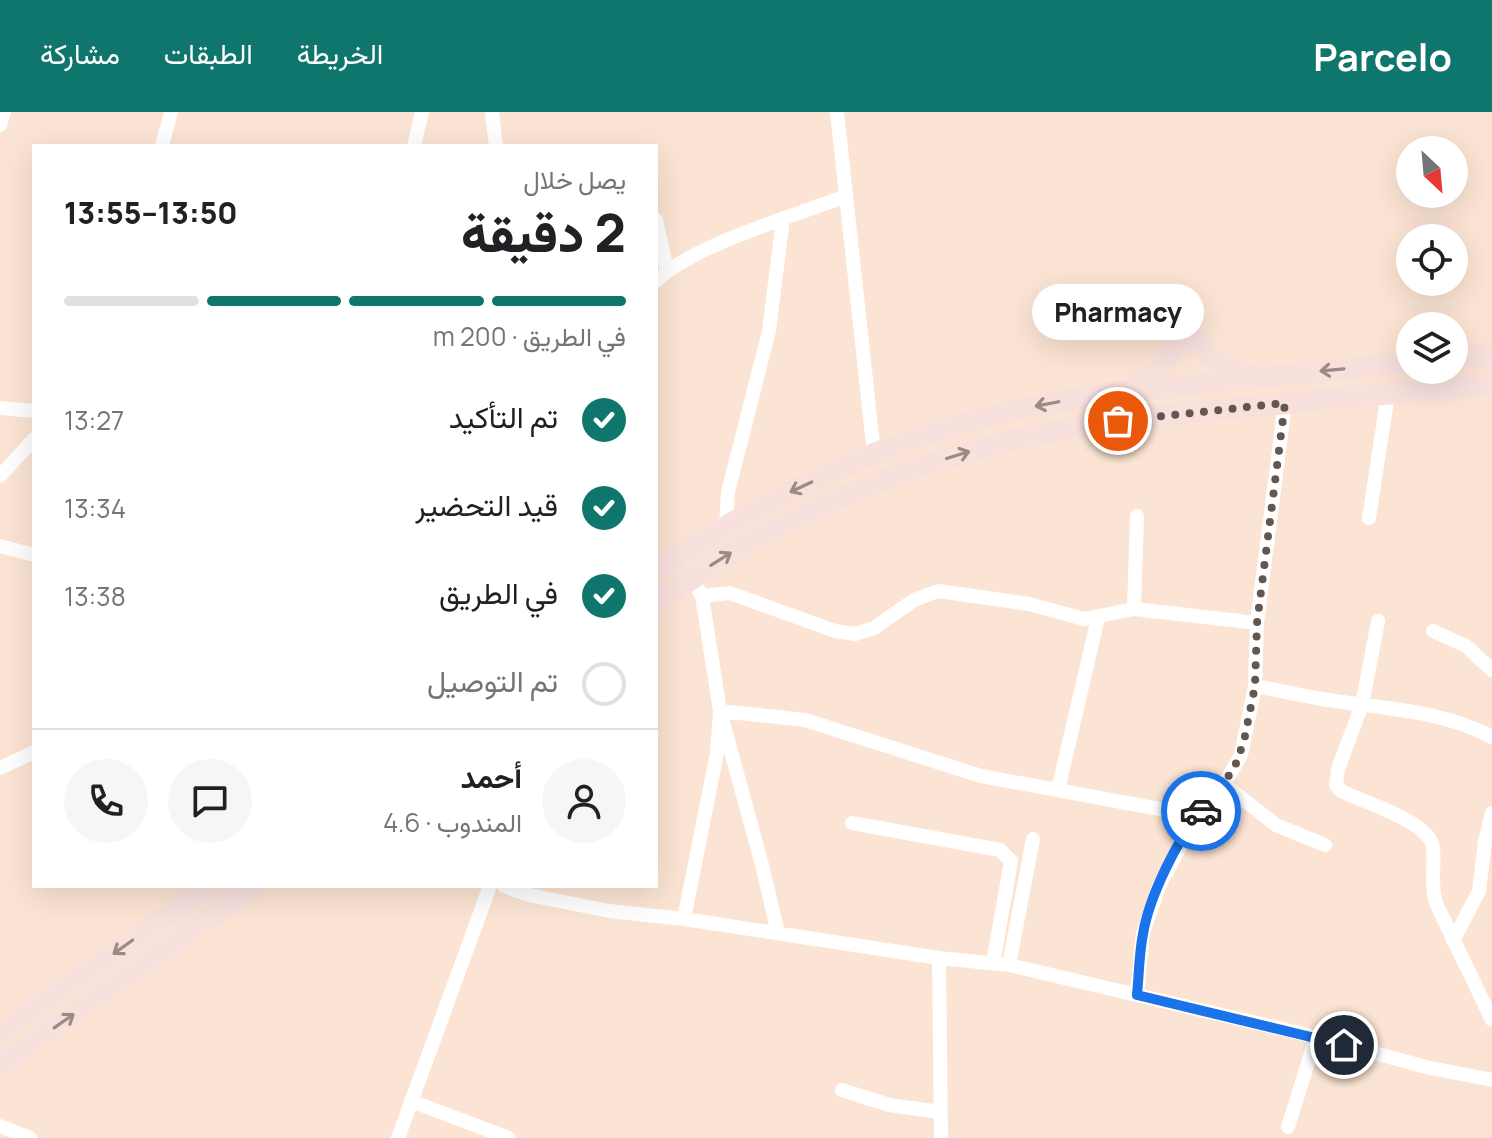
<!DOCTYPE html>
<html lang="ar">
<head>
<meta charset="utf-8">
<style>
  :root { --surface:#fff; --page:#f6f6f6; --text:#202124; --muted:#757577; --line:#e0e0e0; --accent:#0f766e }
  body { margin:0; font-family:Manrope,Vazirmatn,sans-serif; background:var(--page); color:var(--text); direction:rtl; height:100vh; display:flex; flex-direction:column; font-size:30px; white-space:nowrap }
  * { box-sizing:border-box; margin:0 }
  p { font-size:26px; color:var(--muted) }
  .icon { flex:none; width:44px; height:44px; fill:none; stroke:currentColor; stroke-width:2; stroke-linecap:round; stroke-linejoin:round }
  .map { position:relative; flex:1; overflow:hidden; direction:ltr }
  .drawer { position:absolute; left:32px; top:32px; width:626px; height:744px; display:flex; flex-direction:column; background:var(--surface); border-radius:0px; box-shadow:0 8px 32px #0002; direction:rtl }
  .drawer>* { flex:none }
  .needle { width:52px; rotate:154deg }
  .tools { position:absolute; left:1396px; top:24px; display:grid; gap:16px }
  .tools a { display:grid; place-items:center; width:72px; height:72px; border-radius:50%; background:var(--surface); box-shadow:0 8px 32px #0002; font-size:40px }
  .pin { position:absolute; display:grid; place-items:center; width:68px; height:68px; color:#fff; margin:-34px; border:4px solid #fff; border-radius:50%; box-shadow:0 2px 8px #0007 }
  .courier { position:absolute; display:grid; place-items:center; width:80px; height:80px; margin:-40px; border:6px solid #1a73e8; border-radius:50%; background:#fff; color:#222; box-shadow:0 2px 10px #0007 }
  .bubble { position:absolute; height:56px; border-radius:28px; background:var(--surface); box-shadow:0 8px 32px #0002; font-size:26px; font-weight:800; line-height:56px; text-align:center; direction:rtl }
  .head em { font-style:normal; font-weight:800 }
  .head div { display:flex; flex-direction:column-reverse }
  .head { display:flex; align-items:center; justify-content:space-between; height:136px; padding:0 32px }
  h1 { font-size:52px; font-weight:800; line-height:60px }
  .bar { display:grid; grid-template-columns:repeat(4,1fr); gap:12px 8px; align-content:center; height:96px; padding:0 32px }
  .bar i { height:10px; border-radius:6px; background:var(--line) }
  .bar .selected { background:var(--accent) }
  .bar p { grid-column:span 4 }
  .line { display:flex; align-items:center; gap:20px; padding:0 32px; border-top:2px solid var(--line) }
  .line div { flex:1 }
  .round { display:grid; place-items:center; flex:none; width:84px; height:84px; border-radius:42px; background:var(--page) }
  ol { padding:0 32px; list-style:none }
  li { display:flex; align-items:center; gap:24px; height:88px }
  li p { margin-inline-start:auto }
  li .icon { padding:8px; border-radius:50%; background:var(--accent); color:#fff; stroke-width:4 }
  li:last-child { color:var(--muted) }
  li i { width:44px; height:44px; border:4px solid var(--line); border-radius:50% }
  header { display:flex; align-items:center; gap:48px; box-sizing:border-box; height:112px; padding:0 40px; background:var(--accent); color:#fff }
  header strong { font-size:38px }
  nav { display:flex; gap:44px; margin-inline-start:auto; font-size:28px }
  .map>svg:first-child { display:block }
</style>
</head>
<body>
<header>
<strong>Parcelo</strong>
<nav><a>الخريطة</a><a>الطبقات</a><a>مشاركة</a></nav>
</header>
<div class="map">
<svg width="1492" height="1026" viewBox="0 0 1492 1026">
  <rect width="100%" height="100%" fill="#fbe4d3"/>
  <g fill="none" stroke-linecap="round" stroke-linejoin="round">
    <path stroke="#fff" stroke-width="14" d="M 492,0 L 496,34
      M 837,0 L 874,342
      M 0,13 L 4,0
      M 162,34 L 171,0
      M 414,34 L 422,0
      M 656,108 L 667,158
      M 656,169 C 693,133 796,103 846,84
      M 0,296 L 34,299
      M 0,364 L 34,327
      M 1369,406 L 1388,282
      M 726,413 L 728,380 L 769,219 L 783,107
      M 0,434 L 34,443
      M 702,484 L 730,481 L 835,519 L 855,522 L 874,516 L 914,488 L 938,479 L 1029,492 L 1084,507 L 1134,497 L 1257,511
      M 1134,497 L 1137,404
      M 1378,509 L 1362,593 L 1338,657 L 1336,673 L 1341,679 C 1363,690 1431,710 1433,736 C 1435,755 1430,772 1436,791 L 1492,908
      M 1433,519 L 1466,534 L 1492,558
      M 1255,574 C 1282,579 1308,585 1335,589 C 1389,597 1443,599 1492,625
      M 0,656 L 34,640
      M 1224,672 L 1276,713 L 1325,733
      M 1058,678 L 1098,506
      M 852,711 L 1000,738 L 1011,749 L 993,851
      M 504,774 L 529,783 L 609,799 L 684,807 L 939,846 L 1009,853 L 1316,925 L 1426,955 L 1492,968
      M 684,807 L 717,641 L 720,599 L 702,484 L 698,477
      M 778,821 L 762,753 L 720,599 L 805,608 L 981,664 L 1197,704
      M 1453,829 L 1479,779 L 1485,729 L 1492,701
      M 939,846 L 941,1026
      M 1009,853 L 1033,727
      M 1137,883 L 1143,821 L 1159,774 L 1197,704 L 1224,672 L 1241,643 L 1255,574 L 1257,511 L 1285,291
      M 842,978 L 889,993 L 941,1000
      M 411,989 L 509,1026
      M 0,1014 L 30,1026
      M 1288,1015 L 1316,925
      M 398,1026 L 490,774"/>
    <path stroke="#f8e0dd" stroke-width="22" d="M 1186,205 C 1196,238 1216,256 1250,262
      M 1454,246 L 1492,242
      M 1130,275 C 1163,262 1177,239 1186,205
      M 656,459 C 763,386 881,330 1007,300 C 1066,286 1127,279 1187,273 C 1261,265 1336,258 1410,251
      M 656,490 L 747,431 L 830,390 L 918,355 L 1011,328 L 1094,312 L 1191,300 L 1492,272
      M 0,921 L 210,774
      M 0,953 L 255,774"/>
  </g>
  <defs><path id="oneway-shaft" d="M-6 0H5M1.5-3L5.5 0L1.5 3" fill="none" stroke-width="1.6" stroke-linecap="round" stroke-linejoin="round" transform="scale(2)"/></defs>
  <g stroke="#9c8a87">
    <use href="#oneway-shaft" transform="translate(1332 258) rotate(175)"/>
    <use href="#oneway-shaft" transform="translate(1047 292) rotate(169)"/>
    <use href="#oneway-shaft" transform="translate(958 343) rotate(-17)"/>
    <use href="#oneway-shaft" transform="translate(801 375) rotate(155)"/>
    <use href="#oneway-shaft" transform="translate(721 447) rotate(-32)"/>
    <use href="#oneway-shaft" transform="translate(123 835) rotate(144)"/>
    <use href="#oneway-shaft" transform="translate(64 909) rotate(-35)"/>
  </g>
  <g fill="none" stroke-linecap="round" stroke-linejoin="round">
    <path stroke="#63564d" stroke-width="8" stroke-dasharray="0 14.4" d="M 1118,309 L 1285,291 L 1257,511 L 1255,574 L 1244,629 L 1234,657 L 1201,699"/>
    <path stroke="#1a73e8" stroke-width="10" d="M 1201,699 C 1177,728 1149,785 1143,822 C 1139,842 1139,863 1137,883 L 1344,933"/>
  </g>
</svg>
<div class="tools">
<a><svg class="needle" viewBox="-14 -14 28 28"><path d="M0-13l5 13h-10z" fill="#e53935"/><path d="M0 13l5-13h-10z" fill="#757577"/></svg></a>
<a><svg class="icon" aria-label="locate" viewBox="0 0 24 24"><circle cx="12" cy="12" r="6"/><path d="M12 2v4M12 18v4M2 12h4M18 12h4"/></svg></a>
<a><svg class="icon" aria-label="layers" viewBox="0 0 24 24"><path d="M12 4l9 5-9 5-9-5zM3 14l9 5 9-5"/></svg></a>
</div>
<div class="pin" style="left:1118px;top:309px;background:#ea580c"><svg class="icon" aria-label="bag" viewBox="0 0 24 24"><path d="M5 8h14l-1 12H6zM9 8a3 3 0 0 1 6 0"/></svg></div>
<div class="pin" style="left:1344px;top:933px;background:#1f2937"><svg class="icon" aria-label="home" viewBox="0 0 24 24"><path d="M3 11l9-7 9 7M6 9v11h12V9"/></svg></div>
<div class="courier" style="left:1201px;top:699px"><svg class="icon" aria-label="car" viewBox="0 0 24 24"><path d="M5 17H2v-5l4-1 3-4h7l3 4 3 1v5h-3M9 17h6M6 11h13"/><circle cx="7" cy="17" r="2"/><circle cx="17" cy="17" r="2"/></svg></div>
<div class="bubble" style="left:1032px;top:172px;width:172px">Pharmacy</div>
<section class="drawer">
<div class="head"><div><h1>2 دقيقة</h1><p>يصل خلال</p></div><em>13:50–13:55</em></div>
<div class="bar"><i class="selected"></i><i class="selected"></i><i class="selected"></i><i></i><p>في الطريق · 200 m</p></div>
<ol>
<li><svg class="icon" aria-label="check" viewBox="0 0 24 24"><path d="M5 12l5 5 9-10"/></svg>تم التأكيد<p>13:27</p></li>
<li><svg class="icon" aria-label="check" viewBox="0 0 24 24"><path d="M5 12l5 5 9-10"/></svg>قيد التحضير<p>13:34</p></li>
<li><svg class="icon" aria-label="check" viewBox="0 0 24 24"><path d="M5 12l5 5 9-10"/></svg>في الطريق<p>13:38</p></li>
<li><i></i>تم التوصيل</li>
</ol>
<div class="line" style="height:144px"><a class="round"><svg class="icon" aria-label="person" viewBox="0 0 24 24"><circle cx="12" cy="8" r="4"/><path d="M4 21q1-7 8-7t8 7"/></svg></a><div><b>أحمد</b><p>المندوب · 4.6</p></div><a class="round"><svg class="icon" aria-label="chat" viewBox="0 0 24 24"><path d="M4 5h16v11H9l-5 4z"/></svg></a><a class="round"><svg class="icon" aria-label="phone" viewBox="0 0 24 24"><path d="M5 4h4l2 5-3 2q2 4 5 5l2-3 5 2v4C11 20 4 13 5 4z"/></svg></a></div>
</section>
</div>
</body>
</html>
